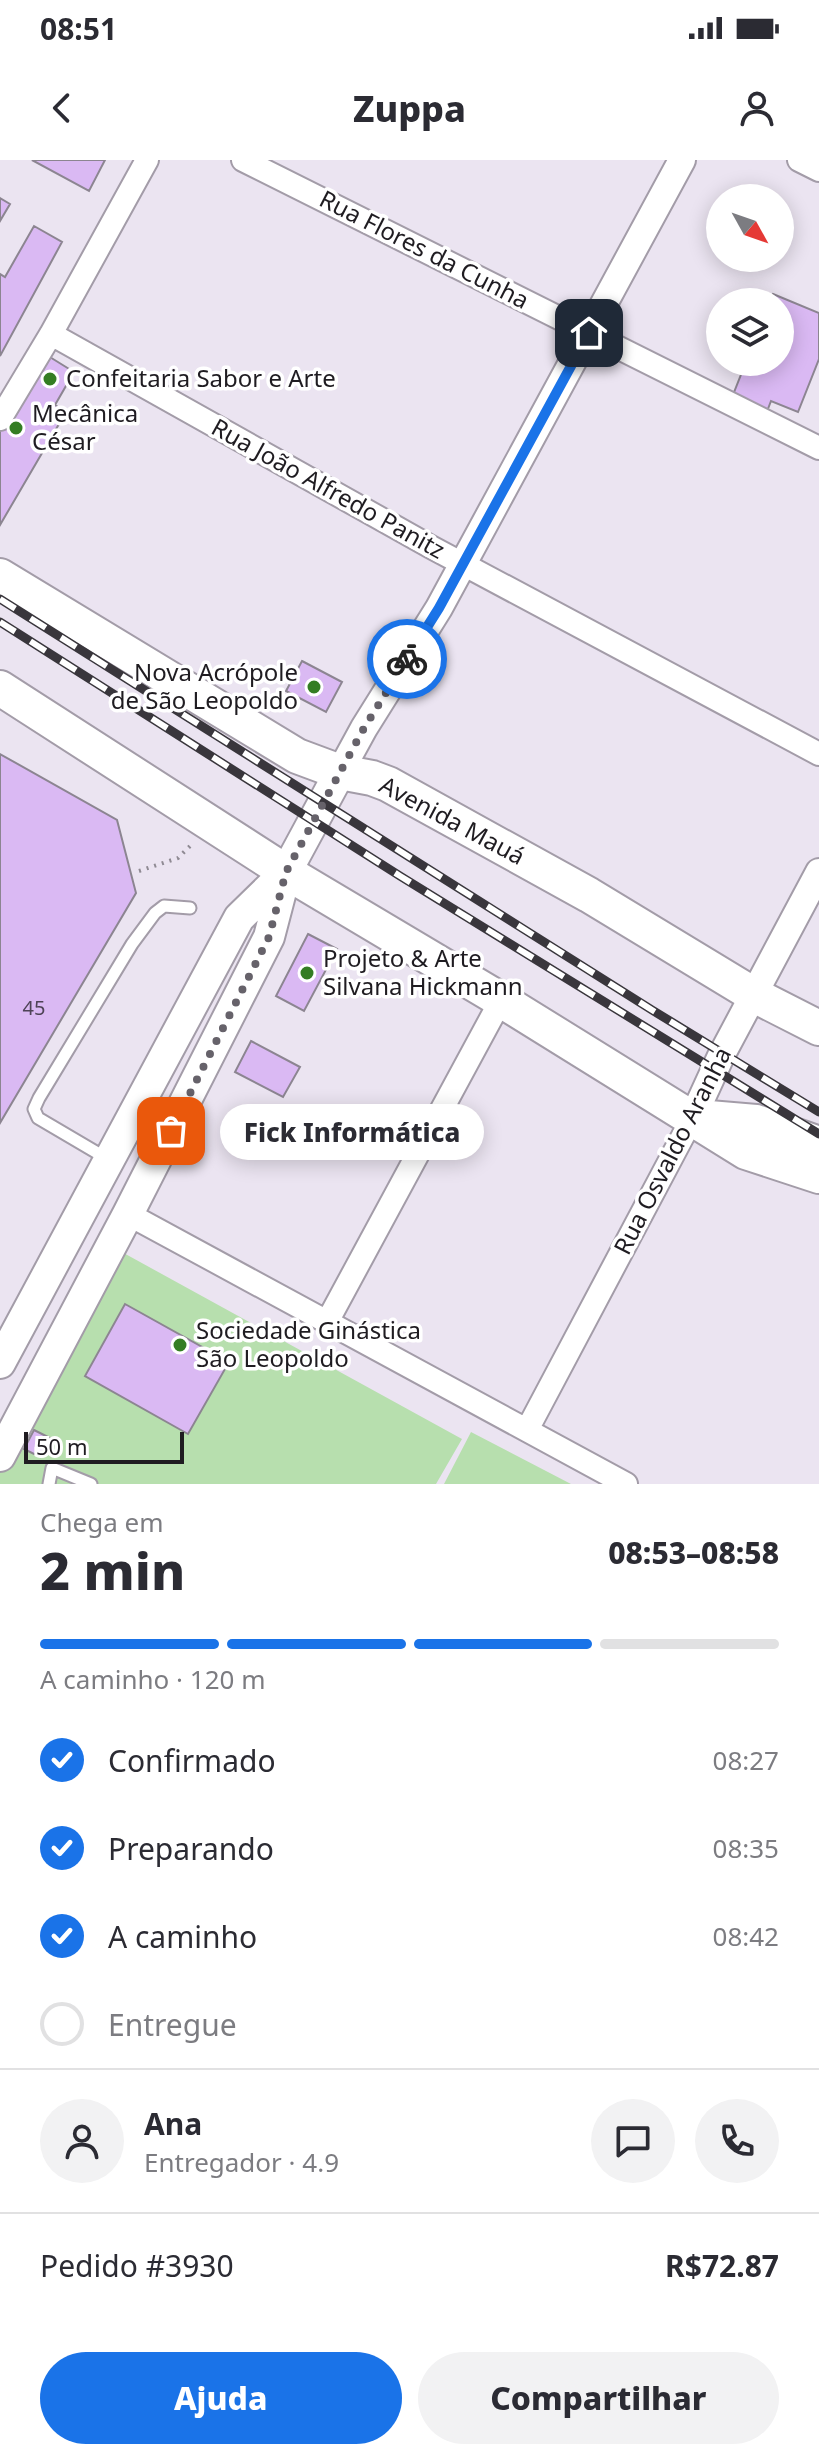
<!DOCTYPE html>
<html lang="pt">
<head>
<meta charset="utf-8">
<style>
  :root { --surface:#fff; --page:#f2f2f3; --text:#2b2b33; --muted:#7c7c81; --line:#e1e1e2; --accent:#1a73e8 }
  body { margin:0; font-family:"Noto Sans",sans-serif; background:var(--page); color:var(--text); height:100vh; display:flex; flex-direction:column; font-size:30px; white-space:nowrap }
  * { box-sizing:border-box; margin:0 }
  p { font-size:26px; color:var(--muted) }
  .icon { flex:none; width:44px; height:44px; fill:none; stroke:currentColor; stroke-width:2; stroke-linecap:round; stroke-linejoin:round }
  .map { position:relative; height:1324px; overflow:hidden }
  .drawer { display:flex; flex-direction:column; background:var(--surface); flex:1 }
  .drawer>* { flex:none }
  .needle { width:52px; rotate:130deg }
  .fabs { position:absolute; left:706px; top:24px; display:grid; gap:16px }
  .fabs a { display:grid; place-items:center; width:88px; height:88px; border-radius:50%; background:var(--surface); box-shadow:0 4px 20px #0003; font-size:40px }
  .scale { position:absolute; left:24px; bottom:20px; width:160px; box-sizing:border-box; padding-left:8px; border:4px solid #1f1c21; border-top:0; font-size:22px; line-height:28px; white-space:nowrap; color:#1f1c21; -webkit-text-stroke:6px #fff; paint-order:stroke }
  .pin { position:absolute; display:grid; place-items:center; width:68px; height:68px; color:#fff; margin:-34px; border-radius:16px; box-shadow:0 4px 12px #0006 }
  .courier { position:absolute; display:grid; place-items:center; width:80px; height:80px; margin:-40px; border:6px solid #1a73e8; border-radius:50%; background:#fff; color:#222; box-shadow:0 2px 10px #0007 }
  .bubble { position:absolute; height:56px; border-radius:28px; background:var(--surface); box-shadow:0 4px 20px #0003; font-size:26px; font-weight:800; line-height:56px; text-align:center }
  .headline em { font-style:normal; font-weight:800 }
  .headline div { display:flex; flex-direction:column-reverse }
  .headline { display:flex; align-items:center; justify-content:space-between; height:136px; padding:0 40px }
  h1 { font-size:52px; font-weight:800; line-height:60px }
  .bar { display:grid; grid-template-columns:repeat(4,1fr); gap:12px 8px; align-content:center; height:96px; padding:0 40px }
  .bar i { height:10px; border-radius:6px; background:var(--line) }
  .bar .selected { background:var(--accent) }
  .bar p { grid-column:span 4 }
  .line { display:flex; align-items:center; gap:20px; padding:0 40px; border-top:2px solid var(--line) }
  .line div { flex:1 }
  .round { display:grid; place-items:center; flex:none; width:84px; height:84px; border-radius:42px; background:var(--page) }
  ol { padding:0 40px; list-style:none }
  li { display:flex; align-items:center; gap:24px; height:88px }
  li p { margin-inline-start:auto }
  li .icon { padding:8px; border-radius:50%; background:var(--accent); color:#fff; stroke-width:4 }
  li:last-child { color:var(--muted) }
  li i { width:44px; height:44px; border:4px solid var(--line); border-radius:50% }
  .action { display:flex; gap:16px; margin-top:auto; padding:16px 40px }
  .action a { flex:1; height:92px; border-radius:48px; background:var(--accent); color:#fff; font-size:32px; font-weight:800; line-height:92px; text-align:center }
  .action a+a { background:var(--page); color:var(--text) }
  .status { display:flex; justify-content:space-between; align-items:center; height:56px; padding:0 40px; background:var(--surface); direction:ltr }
  .status svg { height:22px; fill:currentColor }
  header { display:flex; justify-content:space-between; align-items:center; height:104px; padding:0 40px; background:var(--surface); font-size:36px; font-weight:800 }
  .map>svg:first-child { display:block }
</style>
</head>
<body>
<div class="status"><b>08:51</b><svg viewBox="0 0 49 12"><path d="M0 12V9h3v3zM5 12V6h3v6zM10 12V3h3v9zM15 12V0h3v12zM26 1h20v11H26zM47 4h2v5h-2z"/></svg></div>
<header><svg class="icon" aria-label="back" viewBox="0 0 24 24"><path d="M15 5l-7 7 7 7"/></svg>Zuppa<svg class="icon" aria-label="person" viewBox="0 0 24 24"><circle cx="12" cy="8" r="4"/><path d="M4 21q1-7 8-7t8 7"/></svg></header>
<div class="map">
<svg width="819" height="1324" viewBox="0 0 819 1324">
  <rect width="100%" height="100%" fill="#ebe4f1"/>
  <path fill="#b7dfae" d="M 120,1091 L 462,1279 L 436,1324 L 0,1324 L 0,1309 Z
    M 471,1272 L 571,1324 L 444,1324 Z"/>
  <path fill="#dab9f3" stroke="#8c8591" stroke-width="2" d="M 32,0 L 105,0 L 89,31 Z
    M 0,38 L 10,44 L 0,61 Z
    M 34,66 L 62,82 L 0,196 L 0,114 L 5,117 Z
    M 773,134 L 819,153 L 819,199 L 798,252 L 771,241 L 766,254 L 731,240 L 746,202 L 780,202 L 780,142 L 770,142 Z
    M 45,194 L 74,212 L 55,245 L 66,252 L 0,365 L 0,271 Z
    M 302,501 L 342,522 L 326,552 L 286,531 Z
    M 0,594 L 117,660 L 136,733 L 0,963 Z
    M 308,774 L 337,789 L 304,851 L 276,836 Z
    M 251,881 L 300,907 L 283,937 L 235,912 Z
    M 125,1144 L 229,1202 L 188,1274 L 85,1216 Z
    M 34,1270 L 50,1278 L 40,1297 L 24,1289 Z"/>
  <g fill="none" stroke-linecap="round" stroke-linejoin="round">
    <g stroke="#a39ca8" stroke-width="15">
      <path id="service" d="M 106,998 L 38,958 L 34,949 L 39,938 L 132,784 L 155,753 L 164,746 L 190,748
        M 49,1324 L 52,1308 L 91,1324"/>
    </g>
    <g stroke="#a39ca8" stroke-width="26">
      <path id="minor" d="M 243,0 L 819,288
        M 799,0 L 819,10
        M 51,174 L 431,387 L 819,594
        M 0,259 L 51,174 L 147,0
        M 128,1054 L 626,1324
        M 327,1162 L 501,840
        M 527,1270 L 693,957"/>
    </g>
    <g stroke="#a39ca8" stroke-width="30">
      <path id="tertiary" d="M 340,612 L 364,568 L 439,448 L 682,0
        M 693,957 L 721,896 L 819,712"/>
    </g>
    <g stroke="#a39ca8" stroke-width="34">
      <path id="secondary" d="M 0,1203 L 239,758 L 284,714
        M 0,1296 L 128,1054 L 269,777 L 286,712 L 340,612"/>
    </g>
    <g stroke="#a39ca8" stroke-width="38">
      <path id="primary" d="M 0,416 L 297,596 L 340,612 L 372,618 L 388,624 L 589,735 L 754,835 L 819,868
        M 0,528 L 286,712 L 501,840 L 746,992 L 819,1016
        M 697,957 L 756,962 L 819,984"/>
    </g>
    <path stroke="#8f8a93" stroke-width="4" stroke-dasharray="2 6" stroke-linecap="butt" d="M 139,711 L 178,698 L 192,684"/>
    <use href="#service" stroke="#fff" stroke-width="11"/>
    <use href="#minor" stroke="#fff" stroke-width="22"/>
    <use href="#tertiary" stroke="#fff" stroke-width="26"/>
    <use href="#secondary" stroke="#fff" stroke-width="30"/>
    <use href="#primary" stroke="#fff" stroke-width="34"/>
    <g stroke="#39363c" stroke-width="9">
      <path id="rail" d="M 0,439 L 652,850 L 819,952
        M 0,462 L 400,716 L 819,974"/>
    </g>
    <use href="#rail" stroke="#fff" stroke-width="6" stroke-dasharray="18" stroke-linecap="butt"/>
  </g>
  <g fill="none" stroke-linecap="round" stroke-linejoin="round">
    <path stroke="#66626a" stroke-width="8" stroke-dasharray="0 14.4" d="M 171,971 L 269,777 L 286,712 L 364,568 L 407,499"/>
    <path stroke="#1a73e8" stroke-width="10" d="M 407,499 L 439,448 L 589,173"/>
  </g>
  <g fill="#347d23" stroke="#fff" stroke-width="3">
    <circle cx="50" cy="219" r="8"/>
    <circle cx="16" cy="268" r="8"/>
    <circle cx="314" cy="527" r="8"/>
    <circle cx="307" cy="813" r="8"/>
    <circle cx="180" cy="1185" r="8"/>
  </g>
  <g text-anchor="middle" stroke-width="7" stroke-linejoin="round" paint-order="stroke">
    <g font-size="20" fill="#4e4356">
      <text x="34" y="855">45</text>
    </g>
    <g font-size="24" fill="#1f1c21" stroke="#fff">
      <text transform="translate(424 90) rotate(27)" y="8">Rua Flores da Cunha</text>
      <text transform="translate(328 329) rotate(29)" y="8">Rua João Alfredo Panitz</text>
      <text transform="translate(452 661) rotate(28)" y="8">Avenida Mauá</text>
      <text transform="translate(673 991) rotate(-63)" y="8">Rua Osvaldo Aranha</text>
    </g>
    <g font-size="24" fill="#1f1c21" stroke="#fff" text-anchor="start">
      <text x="66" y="227">Confeitaria Sabor e Arte</text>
      <text x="32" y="262">Mecânica<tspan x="32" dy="28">César</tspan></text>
      <text x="298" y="521" text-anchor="end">Nova Acrópole<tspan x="298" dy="28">de São Leopoldo</tspan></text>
      <text x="323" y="807">Projeto &amp; Arte<tspan x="323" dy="28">Silvana Hickmann</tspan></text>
      <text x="196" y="1179">Sociedade Ginástica<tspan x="196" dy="28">São Leopoldo</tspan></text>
    </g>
  </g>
</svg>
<div class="fabs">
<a><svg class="needle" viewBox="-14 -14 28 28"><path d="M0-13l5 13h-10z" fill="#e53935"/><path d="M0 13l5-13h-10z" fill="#7c7c81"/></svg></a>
<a><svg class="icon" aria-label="layers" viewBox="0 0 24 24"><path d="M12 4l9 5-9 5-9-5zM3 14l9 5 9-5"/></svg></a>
</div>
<div class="scale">50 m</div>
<div class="pin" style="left:171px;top:971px;background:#ea580c"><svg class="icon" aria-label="bag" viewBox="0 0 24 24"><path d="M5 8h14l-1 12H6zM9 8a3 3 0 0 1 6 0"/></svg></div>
<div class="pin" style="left:589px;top:173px;background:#1f2937"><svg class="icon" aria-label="home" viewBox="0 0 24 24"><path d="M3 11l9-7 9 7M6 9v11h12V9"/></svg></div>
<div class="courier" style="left:407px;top:499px"><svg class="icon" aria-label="bike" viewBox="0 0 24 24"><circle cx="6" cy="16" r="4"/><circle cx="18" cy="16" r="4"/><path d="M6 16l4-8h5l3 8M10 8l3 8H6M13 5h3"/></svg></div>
<div class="bubble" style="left:220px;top:944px;width:264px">Fick Informática</div>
</div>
<section class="drawer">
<div class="headline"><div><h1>2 min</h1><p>Chega em</p></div><em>08:53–08:58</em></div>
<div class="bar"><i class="selected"></i><i class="selected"></i><i class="selected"></i><i></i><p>A caminho · 120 m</p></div>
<ol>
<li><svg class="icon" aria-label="check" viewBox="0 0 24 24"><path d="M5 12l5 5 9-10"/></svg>Confirmado<p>08:27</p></li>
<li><svg class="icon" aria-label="check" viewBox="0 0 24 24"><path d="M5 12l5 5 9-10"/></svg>Preparando<p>08:35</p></li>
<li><svg class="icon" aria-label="check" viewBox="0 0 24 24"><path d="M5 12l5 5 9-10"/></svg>A caminho<p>08:42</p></li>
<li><i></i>Entregue</li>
</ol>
<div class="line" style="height:144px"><a class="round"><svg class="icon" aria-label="person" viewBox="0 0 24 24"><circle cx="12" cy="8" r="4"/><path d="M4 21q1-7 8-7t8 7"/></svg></a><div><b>Ana</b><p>Entregador · 4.9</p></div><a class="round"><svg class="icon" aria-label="chat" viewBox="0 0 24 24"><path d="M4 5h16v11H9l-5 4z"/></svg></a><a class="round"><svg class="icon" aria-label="phone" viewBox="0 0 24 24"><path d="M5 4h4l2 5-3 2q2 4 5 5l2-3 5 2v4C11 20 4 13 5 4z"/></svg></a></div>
<div class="line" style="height:104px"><div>Pedido #3930</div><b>R$72.87</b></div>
<div class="action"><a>Ajuda</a><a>Compartilhar</a></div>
</section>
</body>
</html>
